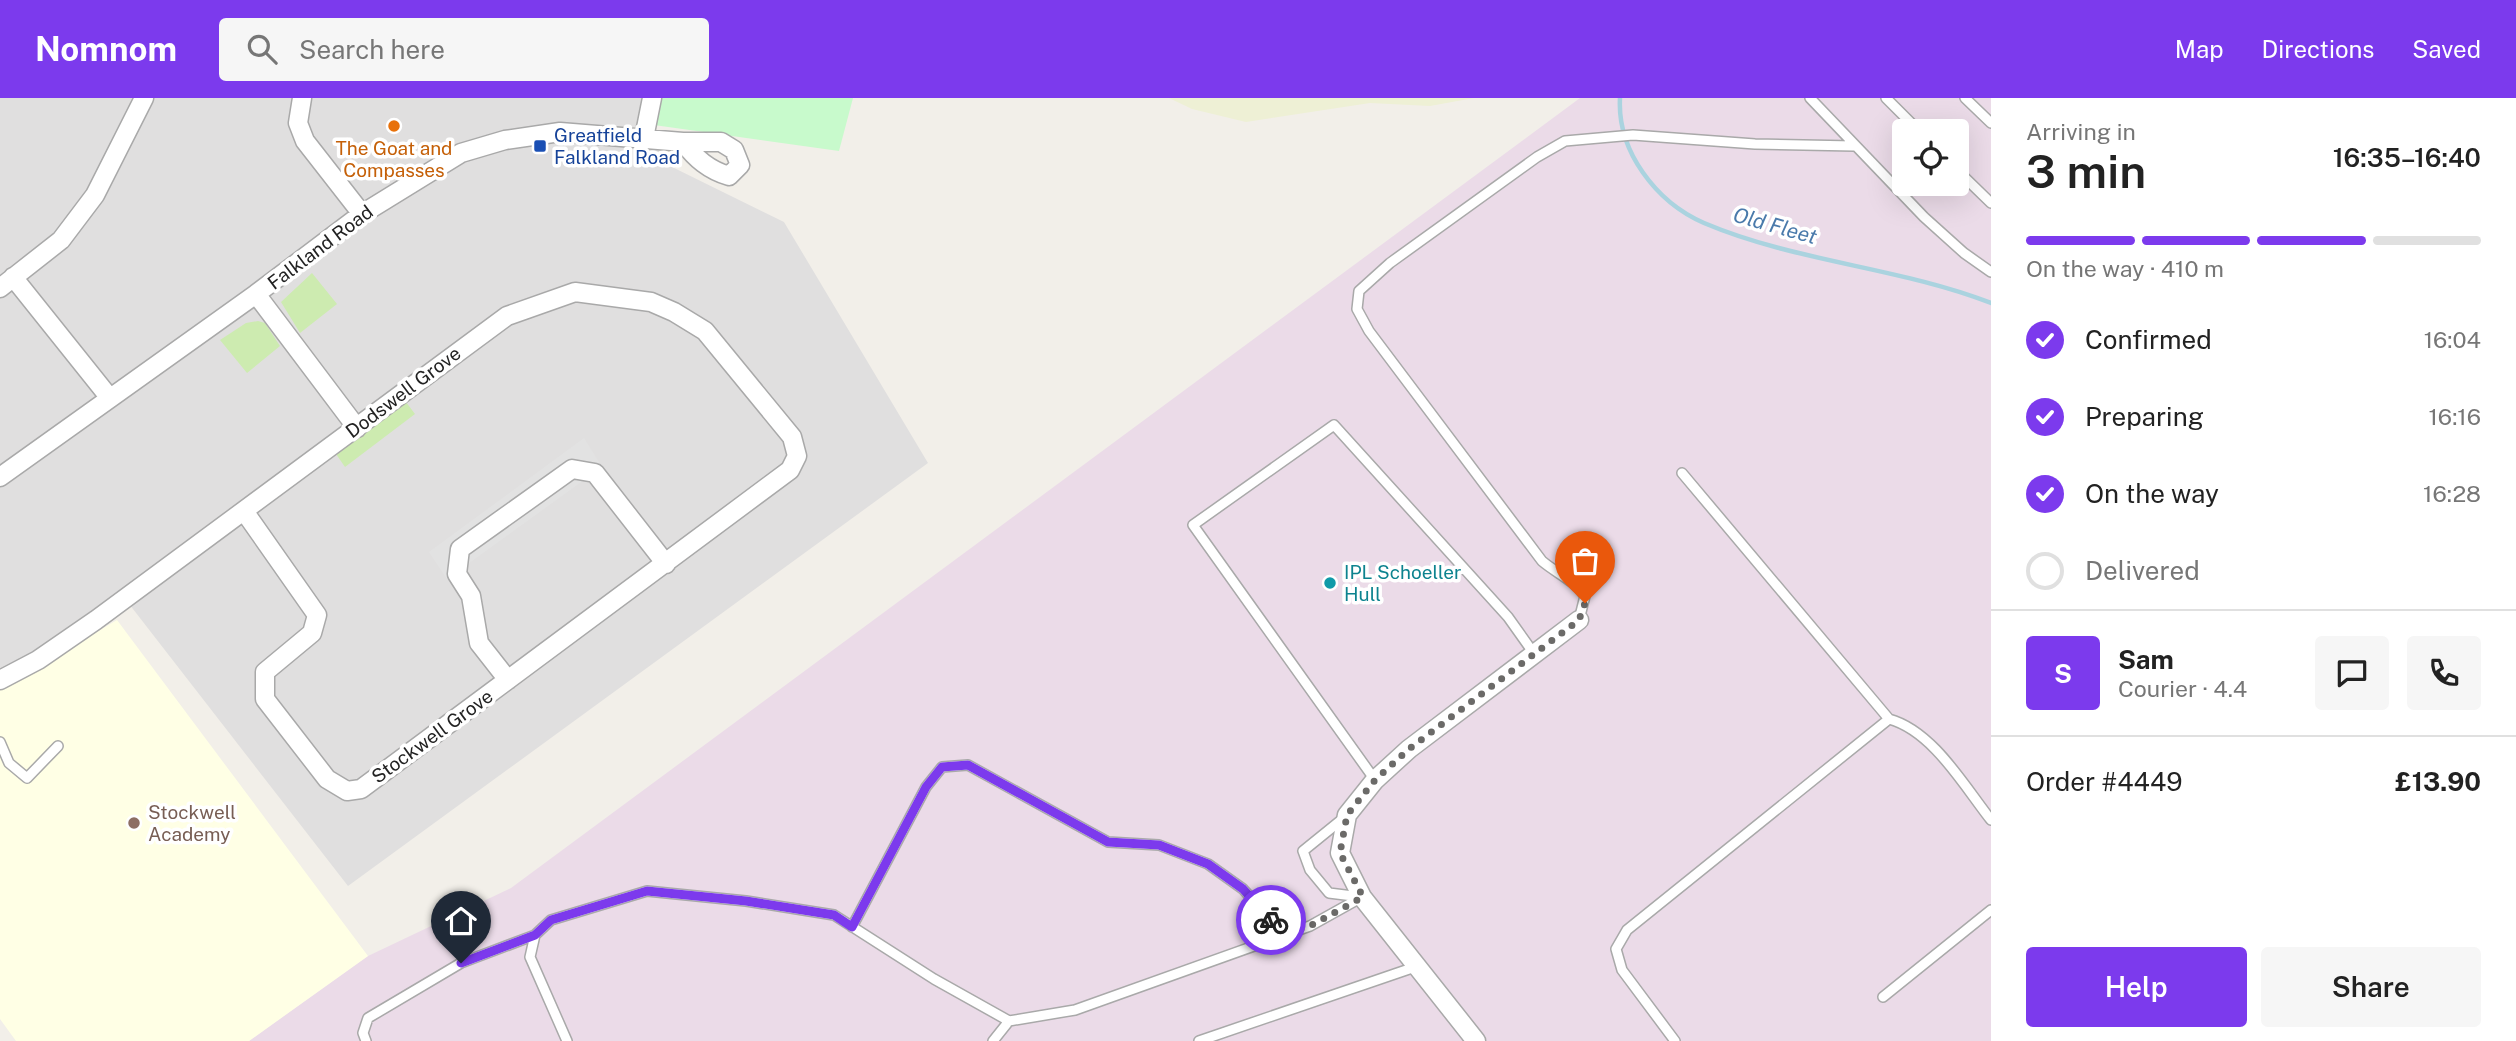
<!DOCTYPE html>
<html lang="en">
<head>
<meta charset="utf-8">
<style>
  :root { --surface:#fff; --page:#f6f6f6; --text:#222; --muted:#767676; --line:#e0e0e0; --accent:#7c3aed }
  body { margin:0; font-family:"Public Sans",sans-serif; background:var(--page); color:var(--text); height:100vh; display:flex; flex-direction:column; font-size:26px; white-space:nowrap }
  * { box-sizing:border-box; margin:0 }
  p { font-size:23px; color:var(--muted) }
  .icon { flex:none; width:38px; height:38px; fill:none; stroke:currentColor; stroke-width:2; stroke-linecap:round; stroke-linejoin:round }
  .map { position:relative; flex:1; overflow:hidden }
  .sheet { display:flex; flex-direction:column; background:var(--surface); width:525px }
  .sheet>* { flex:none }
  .tools { position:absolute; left:1892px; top:21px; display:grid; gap:14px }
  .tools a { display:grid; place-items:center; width:77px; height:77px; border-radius:7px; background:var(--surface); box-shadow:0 7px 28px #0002; font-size:35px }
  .pin { position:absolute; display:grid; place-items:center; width:60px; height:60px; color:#fff; margin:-72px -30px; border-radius:50% 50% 50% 0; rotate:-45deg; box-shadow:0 0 7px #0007 }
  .pin .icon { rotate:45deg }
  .courier { position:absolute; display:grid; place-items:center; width:70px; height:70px; margin:-35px; border:5px solid #7c3aed; border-radius:50%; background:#fff; color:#222; box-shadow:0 2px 9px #0007 }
  .summary em { font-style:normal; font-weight:600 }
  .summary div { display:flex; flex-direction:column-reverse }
  .summary { display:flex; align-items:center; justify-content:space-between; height:119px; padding:0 35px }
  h1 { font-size:46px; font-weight:600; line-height:52px }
  .bar { display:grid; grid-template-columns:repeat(4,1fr); gap:10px 7px; align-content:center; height:84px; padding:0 35px }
  .bar i { height:9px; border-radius:5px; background:var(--line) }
  .bar .on { background:var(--accent) }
  .bar p { grid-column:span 4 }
  .line { display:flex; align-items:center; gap:18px; padding:0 35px; border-top:2px solid var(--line) }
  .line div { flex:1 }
  .round { display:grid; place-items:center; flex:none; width:74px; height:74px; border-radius:7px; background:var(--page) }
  ol { padding:0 35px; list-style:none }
  li { display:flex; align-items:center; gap:21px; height:77px }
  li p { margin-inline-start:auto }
  li .icon { padding:7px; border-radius:50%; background:var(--accent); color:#fff; stroke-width:4 }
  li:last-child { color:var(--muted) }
  li i { width:38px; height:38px; border:4px solid var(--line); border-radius:50% }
  .cta { display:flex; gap:14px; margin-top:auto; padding:14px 35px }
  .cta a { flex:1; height:80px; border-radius:7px; background:var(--accent); color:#fff; font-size:28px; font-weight:600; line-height:80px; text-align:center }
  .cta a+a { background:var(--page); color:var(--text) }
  header { display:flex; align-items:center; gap:42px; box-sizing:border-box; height:98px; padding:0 35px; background:var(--accent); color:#fff }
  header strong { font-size:33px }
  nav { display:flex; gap:38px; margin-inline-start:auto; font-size:24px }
  .search { width:490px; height:63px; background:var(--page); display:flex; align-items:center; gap:18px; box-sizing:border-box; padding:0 24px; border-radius:7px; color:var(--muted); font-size:26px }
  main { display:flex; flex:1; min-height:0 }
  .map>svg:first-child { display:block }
</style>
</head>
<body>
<header>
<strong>Nomnom</strong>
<div class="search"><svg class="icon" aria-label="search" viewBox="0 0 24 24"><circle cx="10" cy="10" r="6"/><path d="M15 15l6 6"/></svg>Search here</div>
<nav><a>Map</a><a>Directions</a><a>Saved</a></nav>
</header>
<main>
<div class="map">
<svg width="1991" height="943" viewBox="0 0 1991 943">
  <rect width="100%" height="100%" fill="#f2efe9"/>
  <path fill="#e0dfdf" d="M 0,0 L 657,0 L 651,33 L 664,65 L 784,124 L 928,365 L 348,788 L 126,502 L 0,582 Z"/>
  <path fill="#ebdbe8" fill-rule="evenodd" d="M 1580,0 L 1991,0 L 1991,943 L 249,943 L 368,858 L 511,790 ZM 1904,33 L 1956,33 L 1956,86 L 1904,86 Z"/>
  <path fill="#ffffe5" d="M 117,522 L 368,858 L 249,943 L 16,943 L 0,921 L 0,591 Z"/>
  <path fill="#eef0d5" d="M 1169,0 L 1474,0 L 1430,8 L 1370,5 L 1246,24 L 1192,11 Z"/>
  <path fill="#cdebb0" d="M 312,175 L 337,206 L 300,235 L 281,204 Z
    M 258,223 L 265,225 L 280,248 L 247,275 L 220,242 L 246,225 Z
    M 406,304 L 415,316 L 345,369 L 336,356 Z"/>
  <path fill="#c8facc" d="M 659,0 L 853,0 L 839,53 L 654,27 Z"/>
  <path fill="#e2e2e2" d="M 584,340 L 602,369 L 447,481 L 429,454 Z"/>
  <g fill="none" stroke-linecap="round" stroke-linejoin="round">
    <path stroke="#aad3df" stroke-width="4.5" d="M 1620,0 C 1617,53 1656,104 1704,125 C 1796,164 1898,169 1991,205"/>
    <g stroke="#a9a9a9" stroke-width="12">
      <path id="service" d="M 1810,0 L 1924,119 L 1964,155 L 1991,174
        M 1886,0 L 1919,33
        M 1965,0 L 1991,25
        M 1956,71 L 1991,105
        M 1682,375 L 1889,621
        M 1579,522 L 1585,498 C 1574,482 1556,475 1542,463 L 1369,233 L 1357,211 L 1359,193 L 1390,165 L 1537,59 L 1565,43 L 1633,37 L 1755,46 L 1854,48
        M 0,644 L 9,665 L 27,680 L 58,648
        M 1375,682 L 1193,427 L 1334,327 L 1508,519 L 1535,557
        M 1345,719 L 1303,753 L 1310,772 L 1329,795 L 1361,799
        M 852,829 L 926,689 L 942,669 L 968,667 L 1108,744 L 1159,747 L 1208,766 L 1243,791 L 1284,837
        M 1883,899 L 1991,812
        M 366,943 L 363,935 L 368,920 L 461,865 L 535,837
        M 567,943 L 530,859 L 535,837 L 551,822 L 647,793 L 746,803 L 834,817 L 934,881 L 1009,923 L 1075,912 L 1310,828 L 1362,799
        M 993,943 L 1009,923
        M 1199,943 L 1418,868
        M 1675,943 L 1622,872 L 1616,851 L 1627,832 L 1889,621 C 1933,633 1964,688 1991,722"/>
    </g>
    <g stroke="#a9a9a9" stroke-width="21">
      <path id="minor" d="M 302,0 L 298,25 L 305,43 L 362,116
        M 644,40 L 652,0
        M 13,179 L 109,299
        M 0,190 L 61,142 L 95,97 L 144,0
        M 256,196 L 357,330
        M 0,379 L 256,196 L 362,116 L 461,55 L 505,42 L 560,34 L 683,44 L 721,44 L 734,52 L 740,67 L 729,78 C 709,72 696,61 683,44
        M 0,582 L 38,562 L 96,522 L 507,218 L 575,194 L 651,204 L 674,214 L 705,233 L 792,339 L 797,358 L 790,372 L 361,691 L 347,693 L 327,681 L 265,601 L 265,574 L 312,535 L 317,517 L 244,413
        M 508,582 L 479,545 L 471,498 L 457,476 L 460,451 L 572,371 L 595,375 L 666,466
        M 1476,943 L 1362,799 L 1340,755 L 1347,717 L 1375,682 L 1409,651 L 1579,522"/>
    </g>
    <use href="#service" stroke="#fff" stroke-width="9"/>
    <use href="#minor" stroke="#fff" stroke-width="18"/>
  </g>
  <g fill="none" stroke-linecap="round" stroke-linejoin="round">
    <path stroke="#6b6a68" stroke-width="7" stroke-dasharray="0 12.6" d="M 1271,822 L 1284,837 L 1310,828 L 1363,799 L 1340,755 L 1347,717 L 1375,682 L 1409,651 L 1579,522 L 1585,505"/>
    <path stroke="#7c3aed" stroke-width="9" d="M 461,865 L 535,837 L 551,822 L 647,793 L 746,803 L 834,817 L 852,829 L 926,689 L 942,669 L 968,667 L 1108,744 L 1159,747 L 1208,766 L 1243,791 L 1271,822"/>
  </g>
  <circle fill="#e8710a" stroke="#fff" stroke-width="2.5" cx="394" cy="28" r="7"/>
  <rect fill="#1a4fb4" stroke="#fff" stroke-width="2.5" x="533" y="41" width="14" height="14" rx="3.5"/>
  <circle fill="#0f9aa8" stroke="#fff" stroke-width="2.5" cx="1330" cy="485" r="7"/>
  <circle fill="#8d6e63" stroke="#fff" stroke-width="2.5" cx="134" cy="725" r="7"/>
  <g text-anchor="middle" stroke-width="7" stroke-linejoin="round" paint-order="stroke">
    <g font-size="19" fill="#164399" stroke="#fff" text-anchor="start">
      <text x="554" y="44">Greatfield<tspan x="554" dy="22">Falkland Road</tspan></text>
    </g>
    <g font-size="19" fill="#c56008" stroke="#fff">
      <text x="394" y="57">The Goat and<tspan x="394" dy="22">Compasses</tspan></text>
    </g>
    <g font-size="19" fill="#222" stroke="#fff">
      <text transform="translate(320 149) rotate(-37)" y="7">Falkland Road</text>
      <text transform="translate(403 294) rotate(-37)" y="7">Dodswell Grove</text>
      <text transform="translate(432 638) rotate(-36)" y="7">Stockwell Grove</text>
    </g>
    <g font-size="19" fill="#0d838f" stroke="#fff" text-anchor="start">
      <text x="1344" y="481">IPL Schoeller<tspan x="1344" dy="22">Hull</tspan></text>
    </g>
    <g font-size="19" fill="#785e54" stroke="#fff" text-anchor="start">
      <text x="148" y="721">Stockwell<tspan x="148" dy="22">Academy</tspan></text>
    </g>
    <g font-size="21" font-style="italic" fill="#4a7aab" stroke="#fff">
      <text transform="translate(1775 128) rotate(16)" y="7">Old Fleet</text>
    </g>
  </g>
</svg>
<div class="tools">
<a><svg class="icon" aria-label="locate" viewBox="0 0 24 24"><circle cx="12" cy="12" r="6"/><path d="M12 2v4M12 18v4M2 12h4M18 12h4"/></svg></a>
</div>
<div class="pin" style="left:1585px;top:505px;background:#ea580c"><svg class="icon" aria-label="bag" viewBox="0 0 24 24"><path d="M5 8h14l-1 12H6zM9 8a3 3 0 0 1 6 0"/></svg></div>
<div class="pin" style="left:461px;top:865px;background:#1f2937"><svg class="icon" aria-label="home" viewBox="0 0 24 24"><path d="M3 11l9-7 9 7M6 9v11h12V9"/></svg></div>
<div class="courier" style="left:1271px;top:822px"><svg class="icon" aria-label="bike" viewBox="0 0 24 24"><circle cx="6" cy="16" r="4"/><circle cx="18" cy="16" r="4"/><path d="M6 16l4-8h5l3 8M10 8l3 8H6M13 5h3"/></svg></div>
</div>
<section class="sheet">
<div class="summary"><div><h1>3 min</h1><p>Arriving in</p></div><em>16:35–16:40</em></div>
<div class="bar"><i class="on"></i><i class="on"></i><i class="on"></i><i></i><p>On the way · 410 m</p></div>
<ol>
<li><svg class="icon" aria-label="check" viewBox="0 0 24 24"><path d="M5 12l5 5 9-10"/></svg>Confirmed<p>16:04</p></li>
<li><svg class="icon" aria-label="check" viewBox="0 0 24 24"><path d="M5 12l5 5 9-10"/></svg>Preparing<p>16:16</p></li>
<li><svg class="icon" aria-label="check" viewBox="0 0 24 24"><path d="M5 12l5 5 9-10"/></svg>On the way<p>16:28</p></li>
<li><i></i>Delivered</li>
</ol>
<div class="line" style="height:126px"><b class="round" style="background:var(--accent);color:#fff">S</b><div><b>Sam</b><p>Courier · 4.4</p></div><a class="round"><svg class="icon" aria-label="chat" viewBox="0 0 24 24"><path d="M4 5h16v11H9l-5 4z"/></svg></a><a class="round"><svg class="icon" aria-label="phone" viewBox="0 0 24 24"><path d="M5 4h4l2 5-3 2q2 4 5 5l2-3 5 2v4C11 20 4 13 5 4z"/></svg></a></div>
<div class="line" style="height:91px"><div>Order #4449</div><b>£13.90</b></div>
<div class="cta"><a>Help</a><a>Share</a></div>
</section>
</main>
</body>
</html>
